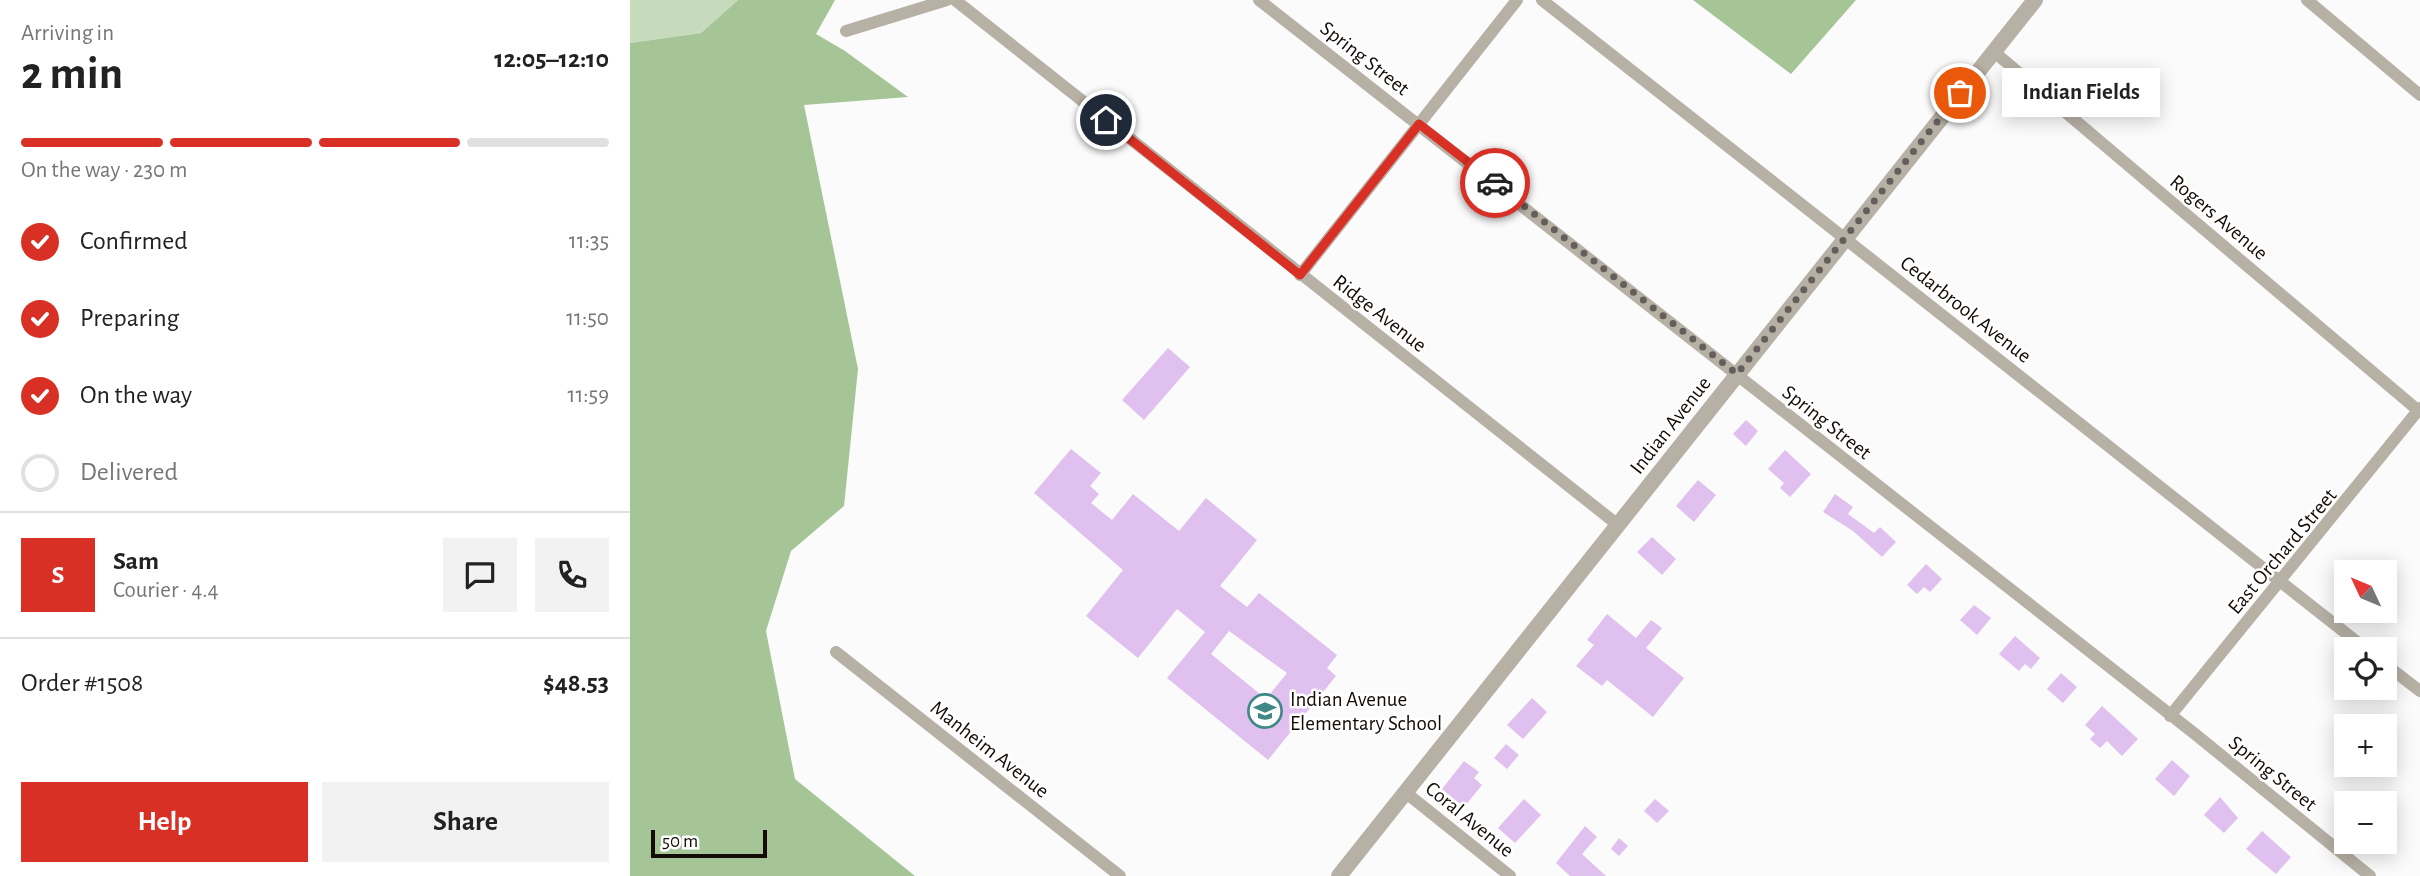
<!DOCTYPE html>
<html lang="en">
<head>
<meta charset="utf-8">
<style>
  :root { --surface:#fff; --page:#f2f2f2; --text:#222; --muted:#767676; --line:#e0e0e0; --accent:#d93025 }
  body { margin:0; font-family:"Alegreya Sans",sans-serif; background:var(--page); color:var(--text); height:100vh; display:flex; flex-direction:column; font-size:26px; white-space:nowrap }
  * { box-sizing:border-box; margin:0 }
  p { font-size:23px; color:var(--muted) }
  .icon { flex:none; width:38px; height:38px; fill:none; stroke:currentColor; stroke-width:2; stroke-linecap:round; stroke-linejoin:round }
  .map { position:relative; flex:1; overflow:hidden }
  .sheet { display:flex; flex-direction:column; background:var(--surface); width:630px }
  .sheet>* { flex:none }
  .needle { width:46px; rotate:314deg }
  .fabs { position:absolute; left:1704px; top:560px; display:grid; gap:14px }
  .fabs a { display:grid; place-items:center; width:63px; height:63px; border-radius:0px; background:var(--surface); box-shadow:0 4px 18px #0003; font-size:35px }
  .scale { position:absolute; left:21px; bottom:18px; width:116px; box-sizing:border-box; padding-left:7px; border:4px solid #140b06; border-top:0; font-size:19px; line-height:24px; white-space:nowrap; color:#140b06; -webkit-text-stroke:5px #fff; paint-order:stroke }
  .pin { position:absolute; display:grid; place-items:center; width:60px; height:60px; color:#fff; margin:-30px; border:4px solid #fff; border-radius:50%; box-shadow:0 2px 7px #0007 }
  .courier { position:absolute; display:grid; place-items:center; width:70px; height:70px; margin:-35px; border:5px solid #d93025; border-radius:50%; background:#fff; color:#222; box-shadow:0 2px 9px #0007 }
  .bubble { position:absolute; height:49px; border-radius:0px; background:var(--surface); box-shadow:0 4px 18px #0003; font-size:23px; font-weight:700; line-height:49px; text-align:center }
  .head em { font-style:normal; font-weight:700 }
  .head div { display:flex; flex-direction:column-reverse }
  .head { display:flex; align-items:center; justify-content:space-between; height:119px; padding:0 21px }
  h1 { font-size:46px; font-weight:700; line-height:52px }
  .bar { display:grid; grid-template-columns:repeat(4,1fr); gap:10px 7px; align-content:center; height:84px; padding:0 21px }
  .bar i { height:9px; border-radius:5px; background:var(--line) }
  .bar .selected { background:var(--accent) }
  .bar p { grid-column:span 4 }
  .line { display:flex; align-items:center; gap:18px; padding:0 21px; border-top:2px solid var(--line) }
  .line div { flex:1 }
  .round { display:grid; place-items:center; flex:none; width:74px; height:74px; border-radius:0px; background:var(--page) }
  ol { padding:0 21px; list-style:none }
  li { display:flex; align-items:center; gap:21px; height:77px }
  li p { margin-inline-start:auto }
  li .icon { padding:7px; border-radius:50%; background:var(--accent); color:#fff; stroke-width:4 }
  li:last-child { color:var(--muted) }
  li i { width:38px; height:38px; border:4px solid var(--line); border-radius:50% }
  .button { display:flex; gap:14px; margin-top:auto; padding:14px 21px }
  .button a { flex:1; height:80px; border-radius:0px; background:var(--accent); color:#fff; font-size:28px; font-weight:700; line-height:80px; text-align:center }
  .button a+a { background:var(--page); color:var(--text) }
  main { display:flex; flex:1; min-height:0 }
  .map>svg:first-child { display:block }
</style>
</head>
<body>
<main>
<section class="sheet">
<div class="head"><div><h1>2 min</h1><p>Arriving in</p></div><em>12:05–12:10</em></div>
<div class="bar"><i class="selected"></i><i class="selected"></i><i class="selected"></i><i></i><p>On the way · 230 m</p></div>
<ol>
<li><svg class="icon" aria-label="check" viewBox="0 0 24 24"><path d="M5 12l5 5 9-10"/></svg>Confirmed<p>11:35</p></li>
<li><svg class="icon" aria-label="check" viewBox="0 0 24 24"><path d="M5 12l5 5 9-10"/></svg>Preparing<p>11:50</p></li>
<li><svg class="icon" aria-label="check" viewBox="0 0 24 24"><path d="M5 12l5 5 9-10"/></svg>On the way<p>11:59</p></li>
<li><i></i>Delivered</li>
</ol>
<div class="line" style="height:126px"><b class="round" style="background:var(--accent);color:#fff">S</b><div><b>Sam</b><p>Courier · 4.4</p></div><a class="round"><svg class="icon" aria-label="chat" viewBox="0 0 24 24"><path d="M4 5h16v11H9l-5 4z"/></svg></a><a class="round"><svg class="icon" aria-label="phone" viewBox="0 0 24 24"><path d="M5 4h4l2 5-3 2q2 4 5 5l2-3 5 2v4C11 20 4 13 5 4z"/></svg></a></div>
<div class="line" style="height:91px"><div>Order #1508</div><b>$48.53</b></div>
<div class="button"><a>Help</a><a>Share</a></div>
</section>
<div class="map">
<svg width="1790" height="876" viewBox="0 0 1790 876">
  <rect width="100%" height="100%" fill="#fbfbfb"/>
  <path fill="#c6dabc" d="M 0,0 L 108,0 L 71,33 L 0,43 Z"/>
  <path fill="#a5c597" d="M 108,0 L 205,0 L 186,34 L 215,51 L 278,97 L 174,105 L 228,369 L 214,506 L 161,551 L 136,631 L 165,779 L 285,876 L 0,876 L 0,43 L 71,33 Z
    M 1063,0 L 1226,0 L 1161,74 Z"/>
  <path fill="#e0c0ee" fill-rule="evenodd" d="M 538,348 L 560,367 L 514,420 L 492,400 Z
    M 1116,420 L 1128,431 L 1116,446 L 1103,434 Z
    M 441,449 L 471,473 L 460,486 L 469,494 L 461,503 L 482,520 L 503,494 L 549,531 L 576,498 L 627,540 L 590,586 L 617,607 L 629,593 L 707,655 L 697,668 L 706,676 L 638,760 L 537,678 L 575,632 L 547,609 L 508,658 L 456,616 L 493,570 L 404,493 ZM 599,631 L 657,673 L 636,699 L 581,654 Z
    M 1155,450 L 1181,474 L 1160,497 L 1150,488 L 1154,483 L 1138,469 Z
    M 1068,480 L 1086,495 L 1064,522 L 1046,506 Z
    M 1205,494 L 1223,507 L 1218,514 L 1244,533 L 1250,527 L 1266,542 L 1252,557 L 1223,531 L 1193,512 Z
    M 1022,537 L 1046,559 L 1032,575 L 1007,552 Z
    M 1296,564 L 1312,579 L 1300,592 L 1294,587 L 1287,594 L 1277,585 Z
    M 1344,605 L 1361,618 L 1347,635 L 1330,620 Z
    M 977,614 L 1006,638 L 1021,620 L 1032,628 L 1016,648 L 1054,678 L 1023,717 L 977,680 L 972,686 L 946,666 L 964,645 L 957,640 Z
    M 1385,636 L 1410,658 L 1401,669 L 1395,664 L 1389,671 L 1369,654 Z
    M 1431,673 L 1447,687 L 1433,703 L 1417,689 Z
    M 902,698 L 917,712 L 893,739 L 877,725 Z
    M 1472,706 L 1508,739 L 1492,756 L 1477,741 L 1470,748 L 1460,739 L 1465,734 L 1455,725 Z
    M 876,744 L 889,755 L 877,769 L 864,758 Z
    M 1542,760 L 1560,776 L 1544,796 L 1525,779 Z
    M 834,761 L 849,772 L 844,778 L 852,785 L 834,807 L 812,789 Z
    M 1590,797 L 1608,818 L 1594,833 L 1574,815 Z
    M 894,799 L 911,815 L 885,843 L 868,828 Z
    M 1025,799 L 1039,811 L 1027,823 L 1014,811 Z
    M 955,826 L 967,837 L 952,854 L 976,876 L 940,876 L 926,863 Z
    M 1632,831 L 1661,857 L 1646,874 L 1616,849 Z
    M 989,838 L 998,846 L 989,856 L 981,849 Z"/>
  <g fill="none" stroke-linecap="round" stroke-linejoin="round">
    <path stroke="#b7b0a5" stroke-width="12" d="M 325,0 L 988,525
      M 629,0 L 1565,734 L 1740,876
      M 912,0 L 1736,649
      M 1677,0 L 1790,95
      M 216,31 L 317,0
      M 1363,51 L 1790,412
      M 670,275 L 887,0
      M 206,652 L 490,876
      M 1755,664 L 1790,691
      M 1540,716 L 1790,408
      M 775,792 L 880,876"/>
    <path stroke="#b7b0a5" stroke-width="16" d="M 709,876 L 1405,0"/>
  </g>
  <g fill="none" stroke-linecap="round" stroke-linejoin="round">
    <path stroke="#655f5c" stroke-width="7" stroke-dasharray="0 12.6" d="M 865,183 L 1107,374 L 1330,93"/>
    <path stroke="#d93025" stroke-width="9" d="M 476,120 L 670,275 L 789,124 L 865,183"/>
  </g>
  <defs>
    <g id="school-ring" transform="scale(1.75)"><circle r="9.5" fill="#fff" stroke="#408886" stroke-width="1.5"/><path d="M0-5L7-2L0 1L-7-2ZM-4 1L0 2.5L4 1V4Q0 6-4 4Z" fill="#408886"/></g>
  </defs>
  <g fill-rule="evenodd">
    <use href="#school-ring" x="635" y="711"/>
  </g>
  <g text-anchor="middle" stroke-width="5" stroke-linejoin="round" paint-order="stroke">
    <g font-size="21" fill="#140b06" stroke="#fff">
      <text transform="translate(735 58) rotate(38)" y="7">Spring Street</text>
      <text transform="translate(1589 217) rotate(40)" y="7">Rogers Avenue</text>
      <text transform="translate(1336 309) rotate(38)" y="7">Cedarbrook Avenue</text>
      <text transform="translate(750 313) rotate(38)" y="7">Ridge Avenue</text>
      <text transform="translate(1197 422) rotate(38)" y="7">Spring Street</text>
      <text transform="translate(1040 425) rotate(-52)" y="7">Indian Avenue</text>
      <text transform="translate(1652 551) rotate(-50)" y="7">East Orchard Street</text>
      <text transform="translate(360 749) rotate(38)" y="7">Manheim Avenue</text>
      <text transform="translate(1643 773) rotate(39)" y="7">Spring Street</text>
      <text transform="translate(840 819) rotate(39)" y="7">Coral Avenue</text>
    </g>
    <g font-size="21" fill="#140b06" stroke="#fff" text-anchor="start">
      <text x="660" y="706">Indian Avenue<tspan x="660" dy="24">Elementary School</tspan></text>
    </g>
  </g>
</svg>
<div class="fabs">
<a><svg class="needle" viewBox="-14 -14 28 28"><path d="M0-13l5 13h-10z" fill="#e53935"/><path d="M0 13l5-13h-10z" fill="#767676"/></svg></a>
<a><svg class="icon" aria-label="locate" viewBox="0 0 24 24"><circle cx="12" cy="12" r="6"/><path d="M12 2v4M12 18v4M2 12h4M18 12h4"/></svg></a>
<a>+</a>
<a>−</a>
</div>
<div class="scale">50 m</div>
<div class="pin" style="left:1330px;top:93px;background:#ea580c"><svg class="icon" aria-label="bag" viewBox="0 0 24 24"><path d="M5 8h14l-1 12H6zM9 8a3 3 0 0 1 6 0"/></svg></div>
<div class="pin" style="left:476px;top:120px;background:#1f2937"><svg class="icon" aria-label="home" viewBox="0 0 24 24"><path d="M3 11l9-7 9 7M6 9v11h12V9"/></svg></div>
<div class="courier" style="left:865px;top:183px"><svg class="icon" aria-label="car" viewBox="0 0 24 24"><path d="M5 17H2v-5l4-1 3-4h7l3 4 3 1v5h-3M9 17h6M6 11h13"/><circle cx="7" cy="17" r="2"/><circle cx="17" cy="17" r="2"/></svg></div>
<div class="bubble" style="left:1372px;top:68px;width:158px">Indian Fields</div>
</div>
</main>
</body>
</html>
